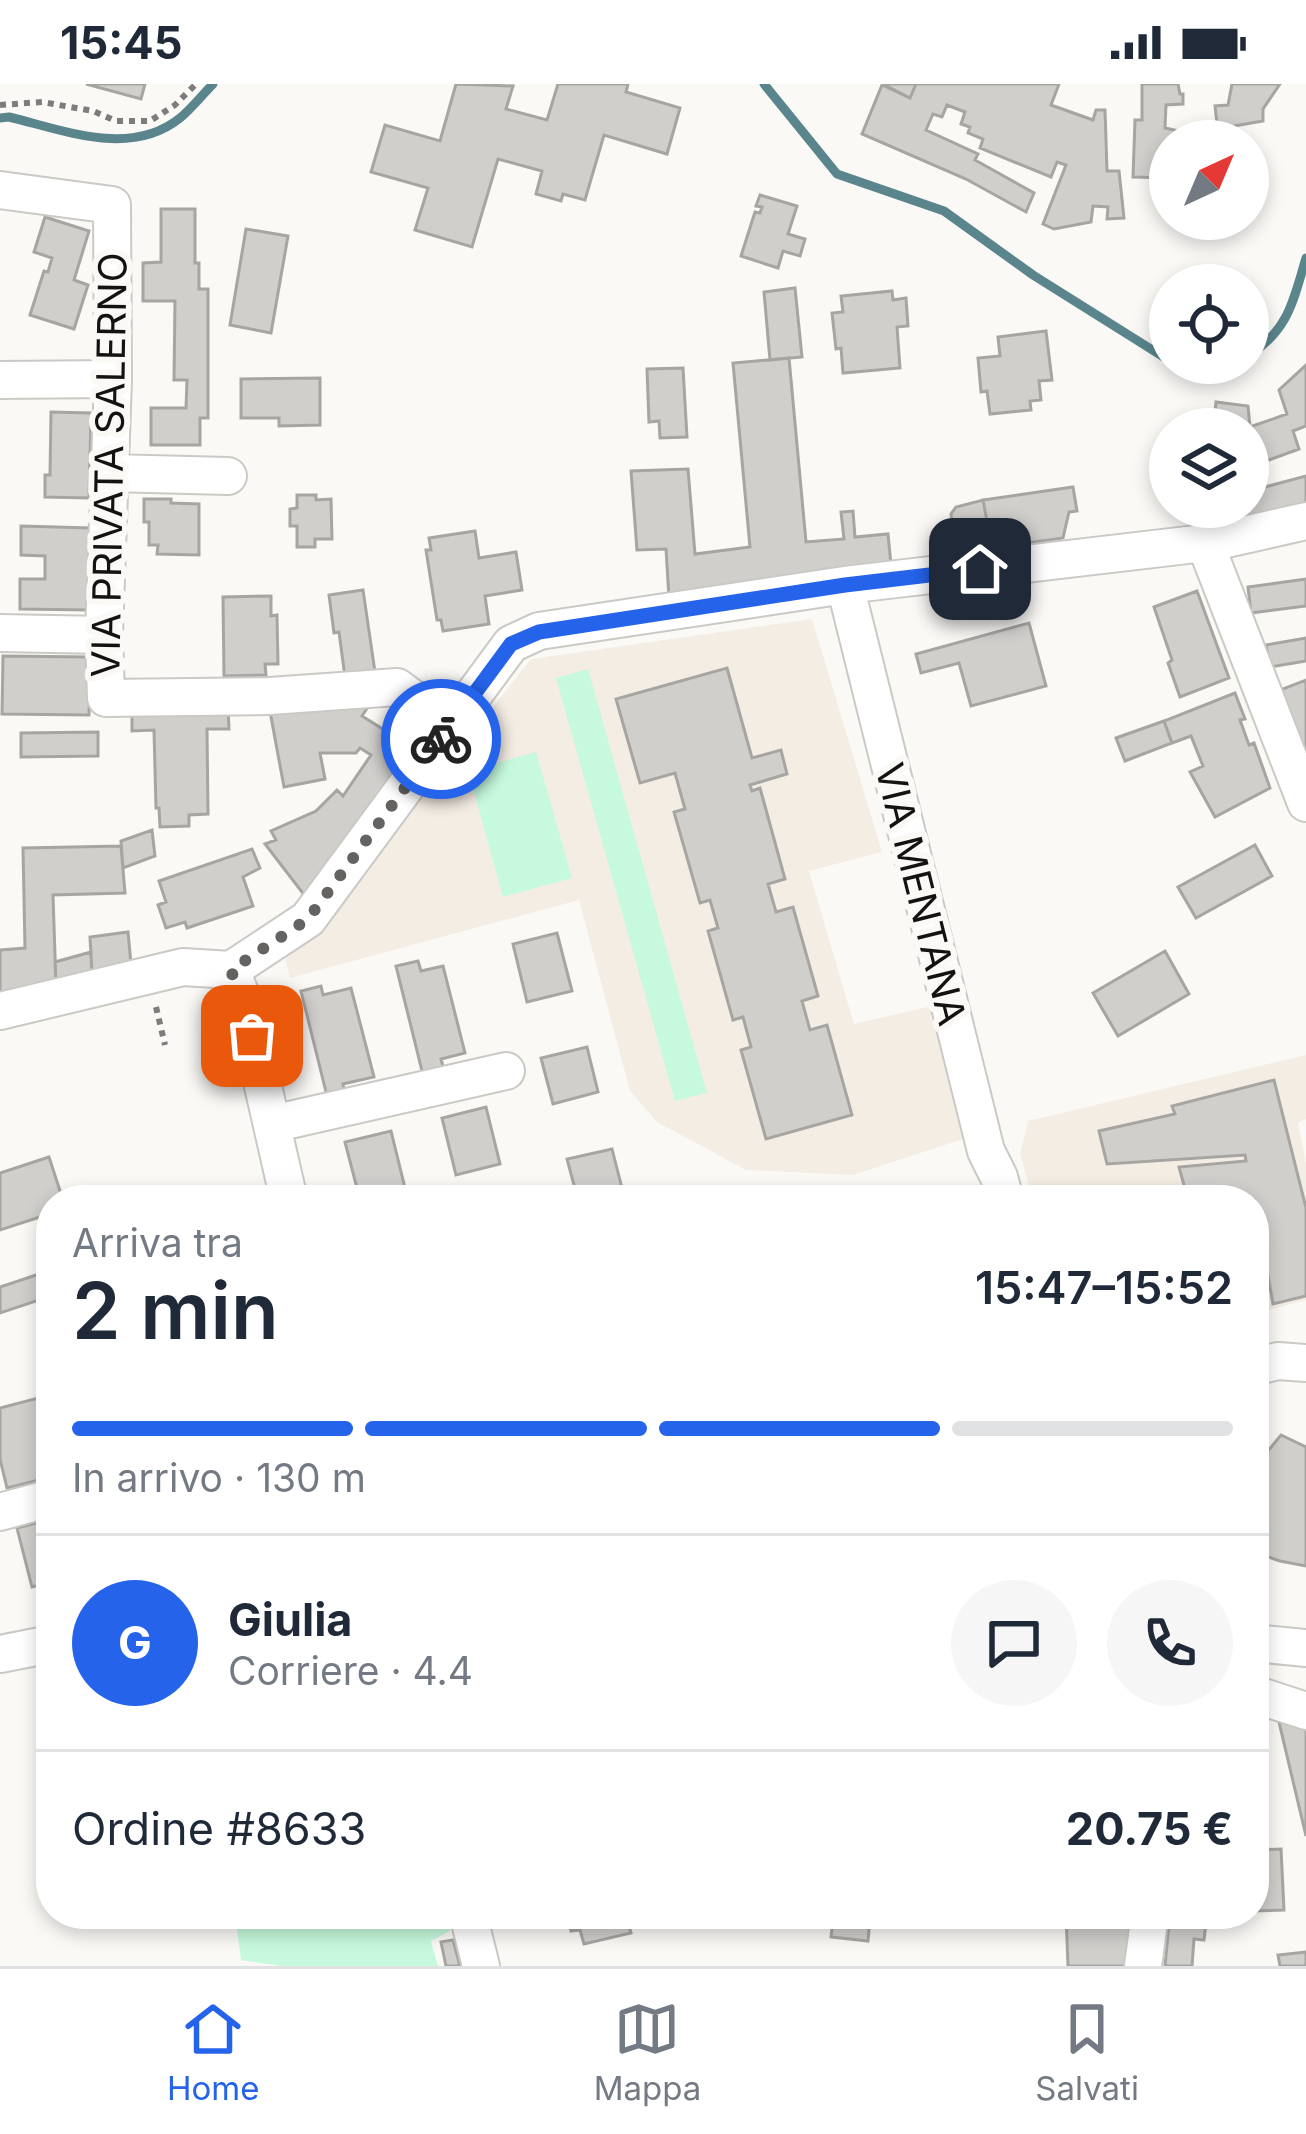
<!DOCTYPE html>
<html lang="it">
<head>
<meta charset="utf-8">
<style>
  :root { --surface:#fff; --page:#f6f6f7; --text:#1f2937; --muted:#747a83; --line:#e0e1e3; --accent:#2563eb }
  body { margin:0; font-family:Inter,sans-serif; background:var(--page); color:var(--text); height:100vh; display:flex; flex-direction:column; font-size:45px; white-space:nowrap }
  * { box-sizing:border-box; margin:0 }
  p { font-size:39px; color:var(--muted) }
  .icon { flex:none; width:66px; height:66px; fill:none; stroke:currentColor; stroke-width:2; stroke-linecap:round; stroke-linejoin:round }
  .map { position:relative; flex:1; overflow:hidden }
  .drawer { position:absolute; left:36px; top:1101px; width:1233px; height:744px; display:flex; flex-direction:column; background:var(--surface); border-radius:48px; box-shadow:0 6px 18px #0003 }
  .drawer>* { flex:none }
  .needle { width:78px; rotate:44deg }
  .buttons { position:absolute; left:1149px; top:36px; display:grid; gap:24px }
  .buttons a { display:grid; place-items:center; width:120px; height:120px; border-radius:50%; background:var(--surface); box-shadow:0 6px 18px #0003; font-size:60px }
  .pin { position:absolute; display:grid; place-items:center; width:102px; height:102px; color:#fff; margin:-51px; border-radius:24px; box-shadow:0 6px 18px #0006 }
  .courier { position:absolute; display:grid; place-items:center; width:120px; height:120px; margin:-60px; border:9px solid #2563eb; border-radius:50%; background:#fff; color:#222; box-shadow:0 3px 15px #0007 }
  .summary em { font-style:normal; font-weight:600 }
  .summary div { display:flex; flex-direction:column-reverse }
  .summary { display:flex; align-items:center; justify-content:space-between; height:204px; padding:0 36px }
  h1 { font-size:78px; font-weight:600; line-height:90px }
  .bar { display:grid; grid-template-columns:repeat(4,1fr); gap:18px 12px; align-content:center; height:144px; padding:0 36px }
  .bar i { height:15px; border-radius:9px; background:var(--line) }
  .bar .on { background:var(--accent) }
  .bar p { grid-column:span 4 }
  .line { display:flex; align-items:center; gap:30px; padding:0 36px; border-top:3px solid var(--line) }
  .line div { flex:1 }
  .round { display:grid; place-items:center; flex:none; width:126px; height:126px; border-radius:63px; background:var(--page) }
  .status { display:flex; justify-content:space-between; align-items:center; height:84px; padding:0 60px; background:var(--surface); direction:ltr }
  .status svg { height:33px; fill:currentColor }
  .tabs { display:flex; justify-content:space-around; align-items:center; height:168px; border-top:3px solid var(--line); background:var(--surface); font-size:33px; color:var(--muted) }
  .tabs a { display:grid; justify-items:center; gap:6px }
  .tabs .on { color:var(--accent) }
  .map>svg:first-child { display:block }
</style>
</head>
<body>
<div class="status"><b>15:45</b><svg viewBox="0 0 49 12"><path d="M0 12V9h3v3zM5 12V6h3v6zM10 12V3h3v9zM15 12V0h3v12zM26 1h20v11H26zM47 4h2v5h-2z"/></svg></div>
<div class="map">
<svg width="1306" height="1882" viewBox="0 0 1306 1882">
  <rect width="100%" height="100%" fill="#fbf9f6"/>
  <path fill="#f4ede4" d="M 812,535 L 882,768 L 809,787 L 854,940 L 932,922 L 972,1052 L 853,1091 L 746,1086 L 657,1038 L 630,1007 L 579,816 L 290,894 L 283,865 L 308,857 L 531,575 Z
    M 1306,971 L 1306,1035 L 1298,1039 L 1306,1079 L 1306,1216 L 1254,1230 L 1254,1116 L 1033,1116 L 1020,1070 L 1028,1037 Z"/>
  <path fill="#c6f9dd" d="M 588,585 L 707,1009 L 675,1017 L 556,594 Z
    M 536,668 L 572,794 L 503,813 L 468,687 Z
    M 235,1830 L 445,1830 L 450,1847 L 431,1857 L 438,1882 L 281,1882 L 241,1876 Z"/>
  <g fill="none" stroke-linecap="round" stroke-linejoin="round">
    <path stroke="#5a858d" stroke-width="9" d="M 764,0 L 837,90 L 944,127 L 1033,191 L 1170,277
      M 0,34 L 9,33 C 64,46 130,74 180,34 C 192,24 202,11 213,0
      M 1248,272 C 1289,246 1293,217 1306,174
      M 1174,279 L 1199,294 L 1237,279"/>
  </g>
  <path fill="#d1cfcc" stroke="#a7a5a2" stroke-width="3" d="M 86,0 L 145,0 L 141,15 Z
    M 456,0 L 513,2 L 506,25 L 547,36 L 558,0 L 628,0 L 626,8 L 680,24 L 667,70 L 604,51 L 585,116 L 563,110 L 561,117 L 536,110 L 542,87 L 498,75 L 472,163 L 415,146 L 428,104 L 371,88 L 385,41 L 440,57 Z
    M 883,0 L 916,0 L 910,14 Z
    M 916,0 L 1059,0 L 1051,21 L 1093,36 L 1096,26 L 1105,26 L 1107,87 L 1119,87 L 1124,134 L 1107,135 L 1108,123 L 1093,122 L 1091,138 L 1054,145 L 1043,140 L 1066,81 L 1057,78 L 1051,93 L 980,64 L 983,55 L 968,49 L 970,43 L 961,40 L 965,28 L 947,21 L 942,33 L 933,30 L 926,46 L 978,70 L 975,76 L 1034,109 L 1026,128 L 966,95 L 862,50 L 882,1 L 910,14 Z
    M 1142,0 L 1178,0 L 1180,10 L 1183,10 L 1183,20 L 1166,21 L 1165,44 L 1188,49 L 1218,49 L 1215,22 L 1228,21 L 1232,0 L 1280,0 L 1263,25 L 1263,37 L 1234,42 L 1236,57 L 1170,57 L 1170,94 L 1133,93 L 1135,36 L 1142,36 Z
    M 760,111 L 797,122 L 788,150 L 805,155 L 800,172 L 783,167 L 778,184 L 741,172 L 755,128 L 760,129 L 762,123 L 756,122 Z
    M 161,125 L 195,125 L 195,179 L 199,179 L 199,205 L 208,205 L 208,334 L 200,334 L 200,361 L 151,361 L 151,324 L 186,324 L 187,296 L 174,296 L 175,217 L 143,217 L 143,179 L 161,178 Z
    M 45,133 L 89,147 L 74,196 L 88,201 L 74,245 L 30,231 L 44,187 L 48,188 L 52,174 L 34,168 Z
    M 246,145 L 288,152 L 271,249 L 230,241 Z
    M 795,204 L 802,273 L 770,276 L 764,208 Z
    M 892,207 L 893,216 L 906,214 L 908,242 L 897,243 L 900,284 L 843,289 L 841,264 L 836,265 L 832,229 L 843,228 L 841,212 Z
    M 1046,247 L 1052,296 L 1039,297 L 1041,316 L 1030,317 L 1031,326 L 990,330 L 987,307 L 981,308 L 978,274 L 1000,272 L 998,253 Z
    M 789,274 L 806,458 L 844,455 L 841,428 L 853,427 L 855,453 L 888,450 L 892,491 L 669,514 L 666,465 L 637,466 L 631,387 L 688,385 L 695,470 L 750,463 L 733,279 Z
    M 1306,281 L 1306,342 L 1293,347 L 1299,365 L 1258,380 L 1265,403 L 1306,392 L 1306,424 L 1212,446 L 1207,423 L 1248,423 L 1248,361 L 1252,360 L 1247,344 L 1213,345 L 1216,318 L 1248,322 L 1250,343 L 1287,330 L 1279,306 Z
    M 683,284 L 687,353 L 660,354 L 659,337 L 649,338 L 647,285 Z
    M 320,294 L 320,341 L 279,342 L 279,334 L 241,334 L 241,295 Z
    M 51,328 L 91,329 L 89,414 L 45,413 L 45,391 L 50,391 Z
    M 1073,403 L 1077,427 L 1069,428 L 1063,454 L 992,464 L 983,416 Z
    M 297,411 L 316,411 L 316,416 L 331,415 L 332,455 L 315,455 L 315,463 L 297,463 L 297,442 L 290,442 L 290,425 L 297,424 Z
    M 144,415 L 171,415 L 171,419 L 199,420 L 199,471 L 157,470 L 158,461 L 149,461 L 149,438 L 144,438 Z
    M 983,416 L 993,469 L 956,475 L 951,430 L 956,423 Z
    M 21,442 L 90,444 L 89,526 L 20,525 L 20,495 L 45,495 L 45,472 L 21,471 Z
    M 475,447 L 479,474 L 516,468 L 522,506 L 485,512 L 489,540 L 443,547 L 441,536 L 437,536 L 426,466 L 431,466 L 429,454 Z
    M 1306,495 L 1306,522 L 1251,529 L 1248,503 Z
    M 363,506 L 375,588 L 345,593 L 339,548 L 334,549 L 329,511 Z
    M 1197,507 L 1229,594 L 1180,613 L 1168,579 L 1172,576 L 1154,523 Z
    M 271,512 L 271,532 L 277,531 L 278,580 L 265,580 L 266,591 L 224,592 L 223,513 Z
    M 1029,539 L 1046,602 L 971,622 L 959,579 L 921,589 L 916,570 Z
    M 1306,554 L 1306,577 L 1270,583 L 1266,561 Z
    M 3,572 L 90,573 L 89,631 L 2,630 Z
    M 727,584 L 752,674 L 781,666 L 787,690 L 750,701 L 752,707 L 760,704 L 785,795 L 768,800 L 776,828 L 793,823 L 818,912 L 802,917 L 810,946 L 827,941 L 852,1031 L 766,1055 L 741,966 L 751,963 L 743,933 L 733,936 L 708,847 L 718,844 L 710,816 L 700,819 L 674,728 L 685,725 L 675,689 L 640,699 L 616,615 Z
    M 1306,596 L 1306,664 L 1300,666 L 1275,608 Z
    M 1235,609 L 1245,635 L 1240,636 L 1249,661 L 1254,659 L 1270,704 L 1215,733 L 1190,688 L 1203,682 L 1191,652 L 1172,659 L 1164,637 Z
    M 374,614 L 362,632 L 386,647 L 400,627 L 429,647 L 305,812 L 265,760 L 276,756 L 271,747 L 316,727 L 337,706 L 343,712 L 371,671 L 360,664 L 356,669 L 320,669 L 325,695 L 284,703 L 269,622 Z
    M 228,624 L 229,645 L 207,645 L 208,730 L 189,731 L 189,742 L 160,743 L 159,724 L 156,724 L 154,646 L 132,647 L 132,625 Z
    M 1164,637 L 1172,659 L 1125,677 L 1116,654 Z
    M 98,648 L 98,672 L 21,673 L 21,649 Z
    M 152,746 L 155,772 L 123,784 L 121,757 Z
    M 1255,761 L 1272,792 L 1196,834 L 1178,803 Z
    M 121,762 L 125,809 L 53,811 L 56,901 L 0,911 L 0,866 L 25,864 L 23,764 Z
    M 252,765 L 260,784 L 243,793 L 253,822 L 187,844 L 185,838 L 166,844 L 158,821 L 166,818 L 159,797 Z
    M 128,848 L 131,880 L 92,891 L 90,853 Z
    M 557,849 L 572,907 L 527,918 L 513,860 Z
    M 1165,867 L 1189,910 L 1118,952 L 1093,909 Z
    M 91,868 L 92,891 L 56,901 L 55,878 Z
    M 418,877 L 421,887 L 443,882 L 465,969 L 441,975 L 444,986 L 423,991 L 396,882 Z
    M 321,902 L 323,911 L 351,904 L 374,993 L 343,1000 L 345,1008 L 327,1012 L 301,907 Z
    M 587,963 L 598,1008 L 553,1020 L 541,974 Z
    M 1274,996 L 1306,1124 L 1306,1212 L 1273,1220 L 1268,1192 L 1254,1196 L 1254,1116 L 1188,1116 L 1179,1083 L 1246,1077 L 1245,1071 L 1107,1080 L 1099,1047 L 1175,1030 L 1172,1022 Z
    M 486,1023 L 500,1080 L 456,1091 L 442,1034 Z
    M 391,1047 L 405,1104 L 360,1116 L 345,1058 Z
    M 612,1065 L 625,1116 L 578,1116 L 567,1075 Z
    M 49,1073 L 63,1116 L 51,1116 L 51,1149 L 46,1131 L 0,1146 L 0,1089 Z
    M 51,1186 L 51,1212 L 0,1229 L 0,1203 Z
    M 42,1313 L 51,1347 L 51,1393 L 7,1404 L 0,1375 L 0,1324 Z
    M 1281,1351 L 1306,1363 L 1306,1482 L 1280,1477 L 1254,1468 L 1254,1384 Z
    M 51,1435 L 51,1498 L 32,1503 L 17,1444 Z
    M 1278,1634 L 1306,1639 L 1306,1752 Z
    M 1281,1765 L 1284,1826 L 1254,1827 L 1254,1766 Z
    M 567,1830 L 626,1830 L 631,1849 L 584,1860 L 580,1846 L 571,1847 Z
    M 994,1830 L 1143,1830 L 1134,1882 L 1068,1882 L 1066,1830 L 994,1832 Z
    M 1170,1830 L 1207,1830 L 1204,1856 L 1194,1855 L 1192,1882 L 1165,1882 Z
    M 840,1832 L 870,1835 L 868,1857 L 831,1853 L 833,1836 L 840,1837 Z
    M 453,1856 L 460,1882 L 446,1882 L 441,1858 Z
    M 1306,1868 L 1306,1882 L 1280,1882 L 1278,1871 Z"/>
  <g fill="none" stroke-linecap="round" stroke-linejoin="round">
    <g stroke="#cbc9c5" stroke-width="40">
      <path id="minor" d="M 0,106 L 112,121 L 113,295 L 104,551 L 106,614 L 270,612 L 397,603 L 450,642
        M 0,296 L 113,295
        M 110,389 L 228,392
        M 1205,459 L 1306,719
        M 845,501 L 986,1067 L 999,1093 L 1005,1116
        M 0,549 L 104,551
        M 231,886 L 244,919 L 289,1116
        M 0,927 L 183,883 L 231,886 L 308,835 L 511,560 L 539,547 L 845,501 L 1213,458 L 1306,437
        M 272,1040 L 506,987
        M 1254,1283 L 1278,1277 L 1306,1279
        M 0,1428 L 51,1414
        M 1254,1559 L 1306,1564
        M 0,1570 L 51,1560
        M 1254,1610 L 1306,1627
        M 468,1830 L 481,1882
        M 1143,1882 L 1150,1830"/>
    </g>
    <path stroke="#7e7c7a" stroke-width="6" stroke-dasharray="6 6" stroke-linecap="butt" d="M 0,21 L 42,18 L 93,27 L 116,37 L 150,37 L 175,21 L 196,0
      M 156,923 L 165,961"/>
    <use href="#minor" stroke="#fff" stroke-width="36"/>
  </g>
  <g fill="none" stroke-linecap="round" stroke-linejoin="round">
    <path stroke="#646361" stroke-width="12" stroke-dasharray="0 21.6" d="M 252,952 L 231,886 L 308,835 L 441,655"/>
    <path stroke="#2563eb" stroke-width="15" d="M 441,655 L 511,560 L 539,548 L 845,501 L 980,485"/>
  </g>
  <g text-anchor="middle" stroke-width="12" stroke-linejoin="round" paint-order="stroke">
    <g font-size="39" fill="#131211" stroke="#fbf9f6">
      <text transform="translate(109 381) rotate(-89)" y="14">VIA PRIVATA SALERNO</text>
      <text transform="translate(921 810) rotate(76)" y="14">VIA MENTANA</text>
    </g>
  </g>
</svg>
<div class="buttons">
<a><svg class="needle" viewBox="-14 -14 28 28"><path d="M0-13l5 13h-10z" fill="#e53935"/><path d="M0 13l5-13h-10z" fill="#747a83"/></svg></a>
<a><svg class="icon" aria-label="locate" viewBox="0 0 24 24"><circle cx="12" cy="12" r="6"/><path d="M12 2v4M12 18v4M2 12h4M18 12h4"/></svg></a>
<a><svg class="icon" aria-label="layers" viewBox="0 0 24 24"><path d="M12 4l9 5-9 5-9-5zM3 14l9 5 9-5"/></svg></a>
</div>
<div class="pin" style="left:252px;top:952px;background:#ea580c"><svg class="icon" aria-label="bag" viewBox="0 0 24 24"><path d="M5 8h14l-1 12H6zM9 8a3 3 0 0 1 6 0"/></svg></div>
<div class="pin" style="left:980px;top:485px;background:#1f2937"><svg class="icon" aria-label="home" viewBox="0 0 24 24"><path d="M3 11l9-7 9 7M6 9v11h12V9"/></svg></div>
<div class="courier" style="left:441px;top:655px"><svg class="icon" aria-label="bike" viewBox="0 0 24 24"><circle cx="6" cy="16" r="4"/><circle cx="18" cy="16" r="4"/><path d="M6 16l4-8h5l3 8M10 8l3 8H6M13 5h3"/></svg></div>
<section class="drawer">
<div class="summary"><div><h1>2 min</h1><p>Arriva tra</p></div><em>15:47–15:52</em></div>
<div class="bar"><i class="on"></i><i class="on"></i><i class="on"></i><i></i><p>In arrivo · 130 m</p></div>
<div class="line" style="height:216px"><b class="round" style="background:var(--accent);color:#fff">G</b><div><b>Giulia</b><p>Corriere · 4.4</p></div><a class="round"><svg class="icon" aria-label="chat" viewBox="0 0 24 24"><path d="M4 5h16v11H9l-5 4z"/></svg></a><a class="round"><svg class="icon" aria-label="phone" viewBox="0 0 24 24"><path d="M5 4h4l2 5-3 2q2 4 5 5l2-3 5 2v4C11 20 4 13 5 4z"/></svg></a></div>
<div class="line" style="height:156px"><div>Ordine #8633</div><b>20.75 €</b></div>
</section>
</div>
<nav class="tabs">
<a class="on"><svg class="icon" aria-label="home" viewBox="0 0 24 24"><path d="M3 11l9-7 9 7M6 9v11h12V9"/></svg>Home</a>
<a><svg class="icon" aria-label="map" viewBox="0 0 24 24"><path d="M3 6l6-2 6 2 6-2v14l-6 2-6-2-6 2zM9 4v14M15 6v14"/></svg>Mappa</a>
<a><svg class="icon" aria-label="saved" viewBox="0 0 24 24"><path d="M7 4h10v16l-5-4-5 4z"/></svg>Salvati</a>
</nav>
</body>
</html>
